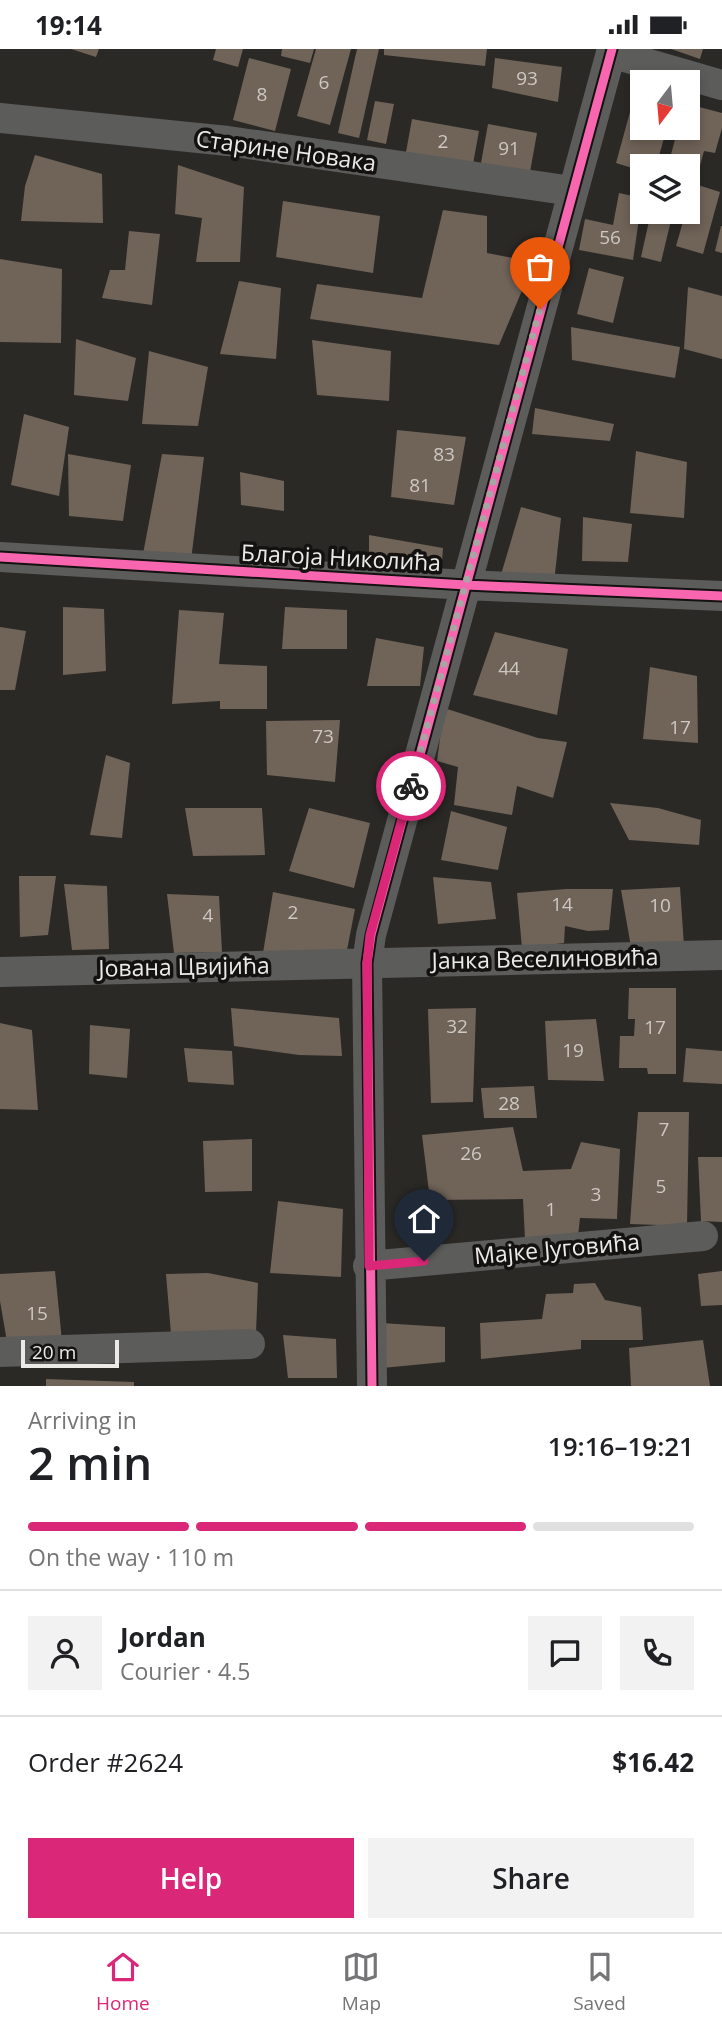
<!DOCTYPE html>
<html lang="en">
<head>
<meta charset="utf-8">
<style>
  :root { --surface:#fff; --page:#f2f2f2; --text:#202124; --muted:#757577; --line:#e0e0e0; --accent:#db2777 }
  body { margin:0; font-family:"Open Sans",sans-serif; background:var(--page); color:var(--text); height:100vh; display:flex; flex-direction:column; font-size:26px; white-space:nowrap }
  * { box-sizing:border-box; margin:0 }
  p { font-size:23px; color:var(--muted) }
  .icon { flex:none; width:38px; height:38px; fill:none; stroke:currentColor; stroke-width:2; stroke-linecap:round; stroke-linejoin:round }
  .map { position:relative; height:1337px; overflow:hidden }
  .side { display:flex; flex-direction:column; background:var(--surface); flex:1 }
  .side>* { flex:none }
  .needle { width:46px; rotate:196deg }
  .controls { position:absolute; left:630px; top:21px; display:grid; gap:14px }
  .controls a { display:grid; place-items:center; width:70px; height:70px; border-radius:0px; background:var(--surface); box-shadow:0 4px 10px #0003; font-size:35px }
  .scale { position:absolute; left:21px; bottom:18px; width:98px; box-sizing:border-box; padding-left:7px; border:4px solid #eceae7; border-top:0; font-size:19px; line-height:24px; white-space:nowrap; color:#eceae7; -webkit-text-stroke:5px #131210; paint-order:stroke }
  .pin { position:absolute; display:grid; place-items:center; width:60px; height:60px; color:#fff; margin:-72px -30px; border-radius:50% 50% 50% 0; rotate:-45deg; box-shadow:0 0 7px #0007 }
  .pin .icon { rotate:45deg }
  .courier { position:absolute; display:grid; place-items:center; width:70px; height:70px; margin:-35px; border:5px solid #db2777; border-radius:50%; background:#fff; color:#222; box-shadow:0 2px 9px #0007 }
  .headline em { font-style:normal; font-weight:600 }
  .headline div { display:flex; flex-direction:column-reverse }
  .headline { display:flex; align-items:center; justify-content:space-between; height:119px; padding:0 28px }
  h1 { font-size:46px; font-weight:600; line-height:52px }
  .bar { display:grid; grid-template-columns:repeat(4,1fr); gap:10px 7px; align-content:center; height:84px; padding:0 28px }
  .bar i { height:9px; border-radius:5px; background:var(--line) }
  .bar .on { background:var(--accent) }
  .bar p { grid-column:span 4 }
  .line { display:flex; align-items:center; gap:18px; padding:0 28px; border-top:2px solid var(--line) }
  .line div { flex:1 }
  .round { display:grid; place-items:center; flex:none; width:74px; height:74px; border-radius:0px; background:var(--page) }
  .primary-button { display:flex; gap:14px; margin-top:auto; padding:14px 28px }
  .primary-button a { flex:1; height:80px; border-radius:0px; background:var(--accent); color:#fff; font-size:28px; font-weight:600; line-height:80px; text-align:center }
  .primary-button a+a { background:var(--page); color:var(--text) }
  .status { display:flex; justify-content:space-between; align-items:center; height:49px; padding:0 35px; background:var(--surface); direction:ltr }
  .status svg { height:19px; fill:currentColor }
  .menu { display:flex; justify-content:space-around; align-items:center; height:98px; border-top:2px solid var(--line); background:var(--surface); font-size:19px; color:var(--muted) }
  .menu a { display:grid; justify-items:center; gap:4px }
  .menu .on { color:var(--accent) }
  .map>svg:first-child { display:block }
</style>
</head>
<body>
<div class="status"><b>19:14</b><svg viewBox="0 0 49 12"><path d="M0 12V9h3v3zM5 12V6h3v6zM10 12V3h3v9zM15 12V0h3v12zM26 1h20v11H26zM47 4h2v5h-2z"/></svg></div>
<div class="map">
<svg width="722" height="1337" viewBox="0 0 722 1337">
  <rect width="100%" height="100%" fill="#2b2926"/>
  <path fill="#706358" d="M 71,0 L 99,0 L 96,8 Z
    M 216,0 L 243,0 L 238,18 L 213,11 Z
    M 282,0 L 314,0 L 310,14 L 281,7 Z
    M 316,0 L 351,0 L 330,76 L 297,67 Z
    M 357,0 L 379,0 L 359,89 L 338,84 Z
    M 384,0 L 487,0 L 485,17 L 384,6 Z
    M 671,0 L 703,0 L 700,10 Z
    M 249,9 L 291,20 L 275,82 L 233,71 Z
    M 495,9 L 562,18 L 558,53 L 492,39 Z
    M 375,52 L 394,55 L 386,95 L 367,91 Z
    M 688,55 L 722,64 L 722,79 L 715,104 L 704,102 L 691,149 L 688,148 L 688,117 L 668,117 L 678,79 L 688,79 Z
    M 630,63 L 642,67 L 642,79 L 667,79 L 656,117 L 642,117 L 642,122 L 616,114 Z
    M 412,70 L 479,82 L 473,115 L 406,103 Z
    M 488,75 L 537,84 L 530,123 L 481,114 Z
    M 35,106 L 102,125 L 103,174 L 21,172 L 25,137 Z
    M 178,116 L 244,138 L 240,213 L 196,213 L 202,169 L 175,165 Z
    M 698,136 L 720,143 L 703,205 L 676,197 L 688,155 L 693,156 Z
    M 619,144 L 642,149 L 633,211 L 579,201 L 585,170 L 613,176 Z
    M 283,152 L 380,167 L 373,224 L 276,208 Z
    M 443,161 L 487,167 L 487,204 L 534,213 L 499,296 L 310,270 L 317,235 L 422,249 Z
    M 651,163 L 673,163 L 661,213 L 641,208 Z
    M 721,177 L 722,177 L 722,204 L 715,202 Z
    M 129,182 L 160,185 L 152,256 L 102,249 L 110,221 L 125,221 Z
    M 0,210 L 62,220 L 61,294 L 0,293 Z
    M 589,219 L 624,228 L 613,274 L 577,265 Z
    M 239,232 L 281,239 L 276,310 L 220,305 Z
    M 688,238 L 722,247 L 722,310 L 684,300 Z
    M 571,278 L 680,298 L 675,329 L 572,311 Z
    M 76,290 L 136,309 L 128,352 L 74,346 Z
    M 312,291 L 391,302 L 389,352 L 317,346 Z
    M 149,302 L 208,318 L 198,377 L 142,375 Z
    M 535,359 L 614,375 L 610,392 L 532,385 Z
    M 24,365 L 69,378 L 59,447 L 11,436 Z
    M 397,381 L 466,388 L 454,456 L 391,448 Z
    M 636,402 L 687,413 L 684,469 L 630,464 Z
    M 68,405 L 131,416 L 123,472 L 69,467 Z
    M 162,405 L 204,408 L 191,511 L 143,505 Z
    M 240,423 L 284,432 L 284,462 L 241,456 Z
    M 521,458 L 561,469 L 554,534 L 500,529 Z
    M 583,468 L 632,475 L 628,513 L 582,512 Z
    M 369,486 L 443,499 L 441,527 L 369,517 Z
    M 63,558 L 104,560 L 106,622 L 63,626 Z
    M 285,558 L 347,561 L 347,600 L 282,600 Z
    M 179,561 L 224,564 L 219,615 L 267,617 L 267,660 L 220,660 L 220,652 L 172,655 Z
    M 0,578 L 26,582 L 15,641 L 0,641 Z
    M 495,583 L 568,600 L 557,666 L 473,646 Z
    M 376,589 L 424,598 L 420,637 L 367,637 Z
    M 650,618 L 697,627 L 698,694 L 643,690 Z
    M 444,659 L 538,689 L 567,693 L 553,749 L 517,737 L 512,766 L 454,756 L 458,718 L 437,712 Z
    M 340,671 L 335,733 L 267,726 L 266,672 Z
    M 106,706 L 130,714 L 122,789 L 90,786 Z
    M 610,754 L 658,759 L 701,771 L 699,796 L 629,791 Z
    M 185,759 L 262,759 L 265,806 L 193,807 Z
    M 309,759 L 370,774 L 354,839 L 289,822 Z
    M 451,762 L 507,778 L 498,821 L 441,811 Z
    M 19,827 L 56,827 L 48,886 L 20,888 Z
    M 433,828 L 491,833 L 496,870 L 438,875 Z
    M 64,835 L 107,837 L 109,900 L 72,901 Z
    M 680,838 L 684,897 L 631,898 L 621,841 Z
    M 566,840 L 613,840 L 609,881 L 588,882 L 565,877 L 564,894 L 522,899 L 517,844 Z
    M 273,843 L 355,860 L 346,906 L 263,904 Z
    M 167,845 L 219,847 L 222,903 L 174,904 Z
    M 629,939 L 676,939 L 676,1025 L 648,1025 L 647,1019 L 619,1019 L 620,987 L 634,987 L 635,970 L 628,970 Z
    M 231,959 L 339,969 L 342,1007 L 299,1006 L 234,997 Z
    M 476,959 L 473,1053 L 431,1054 L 428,960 Z
    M 596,970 L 604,1032 L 548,1031 L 545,972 Z
    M 0,974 L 32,981 L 38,1061 L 0,1060 Z
    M 90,976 L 130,980 L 127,1029 L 89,1025 Z
    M 184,999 L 232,1002 L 234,1036 L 188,1033 Z
    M 686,999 L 722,1002 L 722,1035 L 683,1033 Z
    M 534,1037 L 537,1069 L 484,1069 L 481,1039 Z
    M 638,1063 L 689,1063 L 687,1177 L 630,1175 Z
    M 513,1078 L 523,1122 L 571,1120 L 581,1093 L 620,1100 L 617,1170 L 580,1169 L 578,1187 L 525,1190 L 523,1150 L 430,1151 L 422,1086 Z
    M 252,1090 L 252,1142 L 205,1143 L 203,1092 Z
    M 698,1108 L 722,1108 L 722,1173 L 701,1172 Z
    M 278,1152 L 343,1160 L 341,1228 L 270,1224 Z
    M 55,1222 L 62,1292 L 7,1293 L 0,1252 L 0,1225 Z
    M 722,1222 L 722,1256 L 701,1257 L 698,1225 Z
    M 208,1224 L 258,1234 L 256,1284 L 171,1285 L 166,1225 Z
    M 595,1234 L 605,1251 L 641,1258 L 643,1291 L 581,1291 L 581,1300 L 481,1310 L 480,1274 L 542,1270 L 546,1245 L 573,1244 L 574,1235 Z
    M 381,1274 L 445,1278 L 445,1313 L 382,1319 Z
    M 283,1286 L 336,1290 L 337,1329 L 288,1329 Z
    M 703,1291 L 710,1337 L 631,1337 L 629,1299 Z
    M 46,1330 L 134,1333 L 134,1337 L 46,1337 Z"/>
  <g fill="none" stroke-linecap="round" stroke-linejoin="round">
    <path stroke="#5c5c5a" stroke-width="30" d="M 611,4 L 722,36
      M 0,69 L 228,92 L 572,142
      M 0,508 L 466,536 L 722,547
      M 0,923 L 722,906
      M 368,1217 L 703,1187
      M 0,1303 L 250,1295
      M 372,1337 L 367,914 L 371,886 L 612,0"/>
    <g stroke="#131210" stroke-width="13">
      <path id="cycleway" d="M 0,508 L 466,536 L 722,547
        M 372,1337 L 367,914 L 371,886 L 612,0"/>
    </g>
    <use href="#cycleway" stroke="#f766af" stroke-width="9"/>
  </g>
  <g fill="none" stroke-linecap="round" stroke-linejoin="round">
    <path stroke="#a8a6a3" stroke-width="7" stroke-dasharray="0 12.6" d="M 411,737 L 540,260"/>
    <path stroke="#db2777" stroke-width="9" d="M 411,737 L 370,886 L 367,914 L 369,1217 L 424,1212"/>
  </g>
  <g text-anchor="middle" stroke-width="7" stroke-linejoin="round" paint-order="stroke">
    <g font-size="19" fill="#cdc8c3">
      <text x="527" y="36">93</text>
      <text x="324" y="40">6</text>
      <text x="262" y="52">8</text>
      <text x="443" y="99">2</text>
      <text x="509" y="106">91</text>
      <text x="610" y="195">56</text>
      <text x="444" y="412">83</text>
      <text x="420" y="443">81</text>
      <text x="509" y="626">44</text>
      <text x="680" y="685">17</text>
      <text x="323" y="694">73</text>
      <text x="562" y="862">14</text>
      <text x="660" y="863">10</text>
      <text x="293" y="870">2</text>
      <text x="208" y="873">4</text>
      <text x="457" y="984">32</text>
      <text x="655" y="985">17</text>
      <text x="573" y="1008">19</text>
      <text x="509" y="1061">28</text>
      <text x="664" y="1087">7</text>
      <text x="471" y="1111">26</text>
      <text x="661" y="1144">5</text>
      <text x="596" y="1152">3</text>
      <text x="551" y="1167">1</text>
      <text x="37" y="1271">15</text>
    </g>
    <g font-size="23" fill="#eceae7" stroke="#131210">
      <text transform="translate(286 102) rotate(8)" y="8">Старине Новака</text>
      <text transform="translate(341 509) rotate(3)" y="8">Благоја Николића</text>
      <text transform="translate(545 910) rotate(-1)" y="8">Јанка Веселиновића</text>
      <text transform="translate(184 918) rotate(-1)" y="8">Јована Цвијића</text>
      <text transform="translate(557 1200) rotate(-5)" y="8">Мајке Југовића</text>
    </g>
  </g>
</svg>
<div class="controls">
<a><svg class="needle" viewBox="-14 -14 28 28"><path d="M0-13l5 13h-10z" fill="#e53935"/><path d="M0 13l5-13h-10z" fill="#757577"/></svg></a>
<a><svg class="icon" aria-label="layers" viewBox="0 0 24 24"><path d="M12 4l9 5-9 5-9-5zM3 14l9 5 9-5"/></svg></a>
</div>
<div class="scale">20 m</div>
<div class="pin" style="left:540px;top:260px;background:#ea580c"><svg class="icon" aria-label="bag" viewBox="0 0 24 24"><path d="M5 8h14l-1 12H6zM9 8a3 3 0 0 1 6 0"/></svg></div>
<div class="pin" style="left:424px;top:1212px;background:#1f2937"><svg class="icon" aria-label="home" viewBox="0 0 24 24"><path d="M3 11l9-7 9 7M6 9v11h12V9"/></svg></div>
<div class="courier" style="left:411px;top:737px"><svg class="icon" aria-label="bike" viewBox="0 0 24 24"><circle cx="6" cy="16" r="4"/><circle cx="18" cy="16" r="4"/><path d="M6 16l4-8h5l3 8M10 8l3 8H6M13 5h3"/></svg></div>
</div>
<section class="side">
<div class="headline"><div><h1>2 min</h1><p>Arriving in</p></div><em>19:16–19:21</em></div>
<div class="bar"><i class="on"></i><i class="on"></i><i class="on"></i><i></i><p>On the way · 110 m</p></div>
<div class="line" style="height:126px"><a class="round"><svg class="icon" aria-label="person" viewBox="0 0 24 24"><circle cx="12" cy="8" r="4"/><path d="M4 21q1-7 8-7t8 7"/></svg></a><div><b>Jordan</b><p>Courier · 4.5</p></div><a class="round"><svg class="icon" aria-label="chat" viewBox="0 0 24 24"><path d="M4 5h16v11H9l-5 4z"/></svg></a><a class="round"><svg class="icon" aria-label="phone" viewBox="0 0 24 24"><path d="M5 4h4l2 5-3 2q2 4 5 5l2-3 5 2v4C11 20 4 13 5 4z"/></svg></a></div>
<div class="line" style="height:91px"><div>Order #2624</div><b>$16.42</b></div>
<div class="primary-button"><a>Help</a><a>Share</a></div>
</section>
<nav class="menu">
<a class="on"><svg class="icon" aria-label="home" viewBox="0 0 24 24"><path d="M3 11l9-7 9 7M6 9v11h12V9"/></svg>Home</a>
<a><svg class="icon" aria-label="map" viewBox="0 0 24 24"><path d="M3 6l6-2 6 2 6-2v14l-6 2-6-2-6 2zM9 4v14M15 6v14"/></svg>Map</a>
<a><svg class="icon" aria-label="saved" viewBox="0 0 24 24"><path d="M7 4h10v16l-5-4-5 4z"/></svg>Saved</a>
</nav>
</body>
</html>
